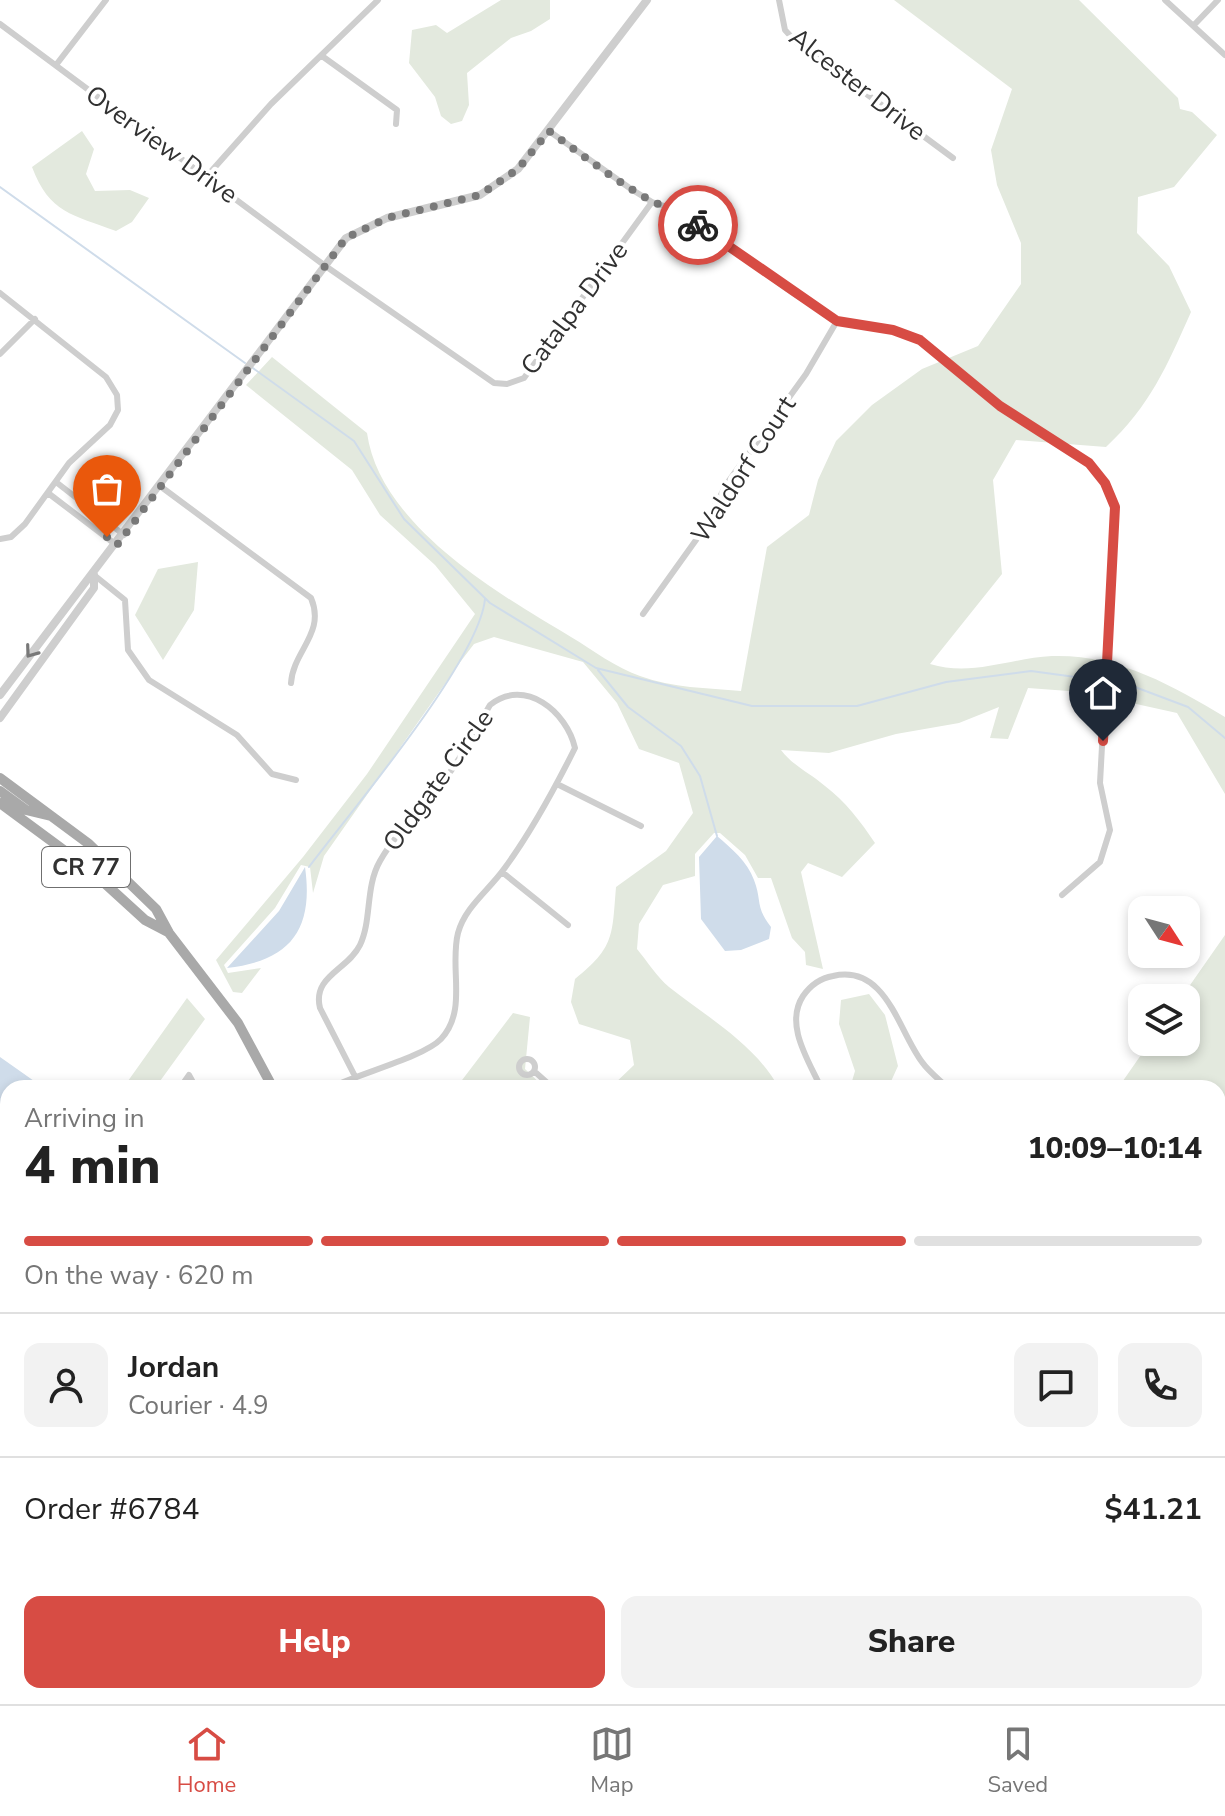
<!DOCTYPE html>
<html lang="en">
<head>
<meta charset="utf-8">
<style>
  :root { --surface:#fff; --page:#f2f2f2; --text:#222; --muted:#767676; --line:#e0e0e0; --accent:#d74c44 }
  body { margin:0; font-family:"Nunito Sans",sans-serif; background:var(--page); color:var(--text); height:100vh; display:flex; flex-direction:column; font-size:30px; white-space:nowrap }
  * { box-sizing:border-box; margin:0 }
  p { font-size:26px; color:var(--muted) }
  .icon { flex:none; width:44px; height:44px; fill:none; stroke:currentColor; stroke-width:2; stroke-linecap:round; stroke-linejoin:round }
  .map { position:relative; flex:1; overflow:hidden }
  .side { position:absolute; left:0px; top:1080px; width:1226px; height:624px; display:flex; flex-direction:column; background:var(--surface); border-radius:24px 24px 0 0; box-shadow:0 4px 12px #0003 }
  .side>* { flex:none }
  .needle { width:52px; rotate:126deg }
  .fabs { position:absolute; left:1128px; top:896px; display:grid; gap:16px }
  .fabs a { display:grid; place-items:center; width:72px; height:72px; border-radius:16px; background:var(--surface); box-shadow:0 4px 12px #0003; font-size:40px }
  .pin { position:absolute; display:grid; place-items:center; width:68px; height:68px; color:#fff; margin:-82px -34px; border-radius:50% 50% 50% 0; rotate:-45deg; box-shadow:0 0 8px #0007 }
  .pin .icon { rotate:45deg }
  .courier { position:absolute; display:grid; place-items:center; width:80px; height:80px; margin:-40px; border:6px solid #d74c44; border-radius:50%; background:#fff; color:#222; box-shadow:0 2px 10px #0007 }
  .overview em { font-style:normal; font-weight:800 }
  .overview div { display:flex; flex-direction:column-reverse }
  .overview { display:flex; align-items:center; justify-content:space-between; height:136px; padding:0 24px }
  h1 { font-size:52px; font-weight:800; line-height:60px }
  .bar { display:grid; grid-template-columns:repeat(4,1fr); gap:12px 8px; align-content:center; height:96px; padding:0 24px }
  .bar i { height:10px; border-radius:6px; background:var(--line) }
  .bar .active { background:var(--accent) }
  .bar p { grid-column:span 4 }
  .line { display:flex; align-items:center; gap:20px; padding:0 24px; border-top:2px solid var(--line) }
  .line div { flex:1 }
  .round { display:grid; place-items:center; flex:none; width:84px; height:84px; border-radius:16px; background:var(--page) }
  .cta { display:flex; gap:16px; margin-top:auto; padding:16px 24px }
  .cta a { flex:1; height:92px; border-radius:16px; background:var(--accent); color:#fff; font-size:32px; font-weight:800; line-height:92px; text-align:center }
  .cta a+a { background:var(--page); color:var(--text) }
  .tab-bar { display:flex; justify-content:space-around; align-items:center; height:112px; border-top:2px solid var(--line); background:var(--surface); font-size:22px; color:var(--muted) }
  .tab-bar a { display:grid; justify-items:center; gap:4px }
  .tab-bar .active { color:var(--accent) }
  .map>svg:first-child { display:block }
</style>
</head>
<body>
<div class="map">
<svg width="1225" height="1704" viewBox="0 0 1225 1704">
  <rect width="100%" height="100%" fill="#fff"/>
  <path fill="#e3e9de" d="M 501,0 L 550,0 L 550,19 L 531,31 L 511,38 L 467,73 L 469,105 L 462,121 L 451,124 L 441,116 L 435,97 L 409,63 L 412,30 L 436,25 L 447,33 Z
    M 894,0 L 1079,0 L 1178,98 L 1180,109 L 1192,112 L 1217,135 L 1174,187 L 1138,197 L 1137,233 L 1169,266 L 1191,312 C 1167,366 1150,406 1106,447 L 1016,440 L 993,480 L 1002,574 L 930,664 C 972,677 1010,658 1052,656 C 1117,654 1172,685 1225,717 L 1225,794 L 1177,713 L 1082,692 L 1028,688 L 1008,739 L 990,738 L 999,707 L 959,723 L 896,734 L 829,753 L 781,750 C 793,766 810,773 825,786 C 845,801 861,822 875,843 L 842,877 L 808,863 L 801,872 L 823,969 L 806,965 L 805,952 L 792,938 L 771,878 L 758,878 L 745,855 L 720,833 L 714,833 L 695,854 L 695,876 L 663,885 L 639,924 L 637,949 C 647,961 657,977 669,987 C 707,1017 755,1044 779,1088 L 610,1088 L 634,1065 L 630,1040 L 579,1024 L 571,1002 L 575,979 C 615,947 612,935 616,887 L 666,851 L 693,813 L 679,763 L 639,749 L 617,703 L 583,662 L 494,637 L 474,644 L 461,661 L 324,856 L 313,893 L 310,867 L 301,865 L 275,908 L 224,965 L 228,973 L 261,968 L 242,993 L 233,992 L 216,960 L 303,857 L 367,774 L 475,614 L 435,565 L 380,515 L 352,470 L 246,385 L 272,357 L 367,433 C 380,525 497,593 571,637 C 593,650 616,668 640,676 C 673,688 707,688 741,691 L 767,547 L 809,515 L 818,480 L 836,441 L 872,405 L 922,369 L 978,346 L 1021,284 L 1021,243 L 997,185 L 991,150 L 1012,89 Z
    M 82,131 L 94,149 L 86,174 L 95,191 L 130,190 L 149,198 L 132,222 L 116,231 C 73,215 49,213 32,167 Z
    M 198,562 L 194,610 L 163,660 L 135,615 L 158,569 Z
    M 1225,935 L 1225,1159 L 1218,1154 L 1218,1088 L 1118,1088 L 1150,1042 L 1186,1042 L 1186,998 L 1181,998 Z
    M 869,994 L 885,1015 L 898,1066 L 888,1088 L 850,1088 L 855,1071 L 839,1024 L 841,1000 Z
    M 187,998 L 205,1019 L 155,1088 L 123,1088 Z
    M 513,1013 L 530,1017 L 525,1069 L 545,1088 L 456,1088 Z
    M 0,1112 L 8,1115 L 8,1228 L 0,1220 Z
    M 692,1696 L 812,1696 L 806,1704 L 686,1704 Z"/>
  <path fill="#cfdcea" d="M 717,836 C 732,849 747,861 754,880 C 762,900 755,907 771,927 L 769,939 L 741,950 L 725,951 L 701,919 L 699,857 Z
    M 305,867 C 314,930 290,961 227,968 L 279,911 Z
    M 0,1057 L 44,1088 L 8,1088 L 8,1115 L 0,1112 Z
    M 0,1455 L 8,1460 L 8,1527 L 1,1540 L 8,1544 L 8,1670 L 0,1681 Z
    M 92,1696 L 197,1696 L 208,1704 L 87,1704 Z"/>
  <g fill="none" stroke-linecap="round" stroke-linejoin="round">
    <path stroke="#cfdcea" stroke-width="2" d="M 0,187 L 245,363
      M 250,366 L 354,441 L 404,519 L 490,603 L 596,668 L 752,706 L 857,706 L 946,682 L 1031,671 L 1127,684 L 1188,707 L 1225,738
      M 598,670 L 628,707 L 681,746 L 700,776 L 717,836
      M 309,867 C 351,811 479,661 485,599"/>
    <path stroke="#cecece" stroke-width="6" d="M 779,0 L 785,30 L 795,41 L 953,158
      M 1165,0 L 1225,55
      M 0,24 L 324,265 L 494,383 L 507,384 L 524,378 L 652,202
      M 1194,25 L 1218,0
      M 322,56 L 397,110 L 396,124
      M 56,65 L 106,0
      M 549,131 L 631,189 L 652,202 L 679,211 L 793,293 L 837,321 L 893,330 L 920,340 L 1000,406 L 1089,463 L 1105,483 L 1115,507 L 1100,783 L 1110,830 L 1100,862 L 1062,895
      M 207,176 L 271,104 L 378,0
      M 0,293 L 106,377 L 117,395 L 118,410 L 110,425 L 69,463 L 25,524 L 11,537 L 0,539
      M 0,354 L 35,319
      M 56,482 L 124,535
      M 160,486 L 311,598 C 326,633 293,651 291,683
      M 48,493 L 115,544
      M 94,575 L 125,600 L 128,650 L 149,680 L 237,735 L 272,774 L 296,780
      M 643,614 L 696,540 L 728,482 L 806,374 L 837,321
      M 557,784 L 641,826
      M 502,872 L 568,925
      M519 1067a8 8 0 1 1 16 0a8 8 0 1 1-16 0Z
      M 534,1071 L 553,1088
      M 180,1088 L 189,1075 L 196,1088
      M 330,1088 C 357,1074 424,1057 441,1039 C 468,1010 449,968 458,933 C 465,907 489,890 504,869 C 532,831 554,790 575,748 C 567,712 525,677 490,705 C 476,729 463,756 445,779 C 425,806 396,832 380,861 C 365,887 372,920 360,945 C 348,970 312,976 320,1008 L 361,1088
      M 821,1088 C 809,1061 784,1025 803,996 C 810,986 821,978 833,976 C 886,964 898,1030 922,1062 C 929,1072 940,1080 948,1088
      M 1218,1222 L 1225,1221
      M 1218,1366 L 1225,1356
      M 8,1372 L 8,1378
      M 1218,1519 L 1225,1525
      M 1218,1570 L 1225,1560
      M 998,1696 L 1009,1704
      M 1151,1696 L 1162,1704
      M 870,1704 L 871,1696
      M 1120,1704 L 1125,1696"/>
    <path stroke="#cecece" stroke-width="8" d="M 0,695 L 346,238 L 387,218 L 480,195 L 518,169 L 647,0
      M 0,718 L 94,588 L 94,575"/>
    <path stroke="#a9a9a9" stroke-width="10" d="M 0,778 L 89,844 L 156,909 L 169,933 L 238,1023 L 273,1088
      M 0,791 L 26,810 L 51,816
      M 0,803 L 88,868 L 145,920 L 168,932
      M 481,1696 L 483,1704"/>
  </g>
  <defs><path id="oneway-chevron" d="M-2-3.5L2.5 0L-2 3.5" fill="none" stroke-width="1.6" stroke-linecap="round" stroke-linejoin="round" transform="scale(2)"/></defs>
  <use stroke="#787878" href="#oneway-chevron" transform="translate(31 652) rotate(126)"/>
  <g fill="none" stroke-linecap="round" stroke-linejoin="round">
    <path stroke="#797979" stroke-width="8" stroke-dasharray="0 14.4" d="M 107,537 L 117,545 L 346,238 L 387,218 L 480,195 L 518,169 L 549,131 C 580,153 610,177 643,196 C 661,207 680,211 698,225"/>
    <path stroke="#d74c44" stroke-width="10" d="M 698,225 L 837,321 L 893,330 L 920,340 L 1000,406 L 1089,463 L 1105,483 L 1115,507 L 1103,741"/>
  </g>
  <g text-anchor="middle" stroke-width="8" stroke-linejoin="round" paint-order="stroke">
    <rect fill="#fff" stroke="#6f6f6f" stroke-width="2" x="42" y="847" width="88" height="40" rx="6"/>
    <g font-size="24" font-weight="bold" fill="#313131">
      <text x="86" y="875">CR 77</text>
    </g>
    <g font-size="26" fill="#313131" stroke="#fff">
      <text transform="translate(858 84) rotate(38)" y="9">Alcester Drive</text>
      <text transform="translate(162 144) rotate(36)" y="9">Overview Drive</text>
      <text transform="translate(574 308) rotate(-53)" y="9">Catalpa Drive</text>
      <text transform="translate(743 469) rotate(-57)" y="9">Waldorf Court</text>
      <text transform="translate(438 780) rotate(-54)" y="9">Oldgate Circle</text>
    </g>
  </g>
</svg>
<div class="fabs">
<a><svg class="needle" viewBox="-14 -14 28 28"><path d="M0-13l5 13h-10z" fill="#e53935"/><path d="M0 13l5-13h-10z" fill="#767676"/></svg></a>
<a><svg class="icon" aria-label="layers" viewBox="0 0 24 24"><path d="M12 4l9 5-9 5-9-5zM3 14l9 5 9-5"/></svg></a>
</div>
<div class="pin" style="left:107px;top:537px;background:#ea580c"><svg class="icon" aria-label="bag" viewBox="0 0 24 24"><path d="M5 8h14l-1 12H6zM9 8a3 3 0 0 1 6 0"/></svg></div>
<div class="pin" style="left:1103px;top:741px;background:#1f2937"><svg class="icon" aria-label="home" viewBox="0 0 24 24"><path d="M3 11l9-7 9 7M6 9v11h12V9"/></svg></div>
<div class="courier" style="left:698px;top:225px"><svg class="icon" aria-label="bike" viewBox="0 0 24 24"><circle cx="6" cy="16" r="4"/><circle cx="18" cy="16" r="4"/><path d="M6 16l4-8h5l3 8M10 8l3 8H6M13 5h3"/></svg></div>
<section class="side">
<div class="overview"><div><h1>4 min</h1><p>Arriving in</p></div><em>10:09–10:14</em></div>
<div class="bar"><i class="active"></i><i class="active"></i><i class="active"></i><i></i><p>On the way · 620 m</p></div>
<div class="line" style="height:144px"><a class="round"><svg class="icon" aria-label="person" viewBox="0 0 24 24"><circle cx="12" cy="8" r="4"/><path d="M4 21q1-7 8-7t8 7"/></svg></a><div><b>Jordan</b><p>Courier · 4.9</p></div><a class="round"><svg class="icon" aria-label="chat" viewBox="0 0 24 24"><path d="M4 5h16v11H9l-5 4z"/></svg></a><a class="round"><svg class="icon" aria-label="phone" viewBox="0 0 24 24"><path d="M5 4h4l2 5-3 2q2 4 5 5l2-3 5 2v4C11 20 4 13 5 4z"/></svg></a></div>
<div class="line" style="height:104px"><div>Order #6784</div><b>$41.21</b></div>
<div class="cta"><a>Help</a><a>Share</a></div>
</section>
</div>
<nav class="tab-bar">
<a class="active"><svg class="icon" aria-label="home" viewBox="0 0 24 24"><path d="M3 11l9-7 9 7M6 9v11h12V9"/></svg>Home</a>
<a><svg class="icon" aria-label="map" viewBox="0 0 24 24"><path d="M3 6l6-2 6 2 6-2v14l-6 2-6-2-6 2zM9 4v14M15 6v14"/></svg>Map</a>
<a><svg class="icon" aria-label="saved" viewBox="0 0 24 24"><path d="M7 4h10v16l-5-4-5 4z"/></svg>Saved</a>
</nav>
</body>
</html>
